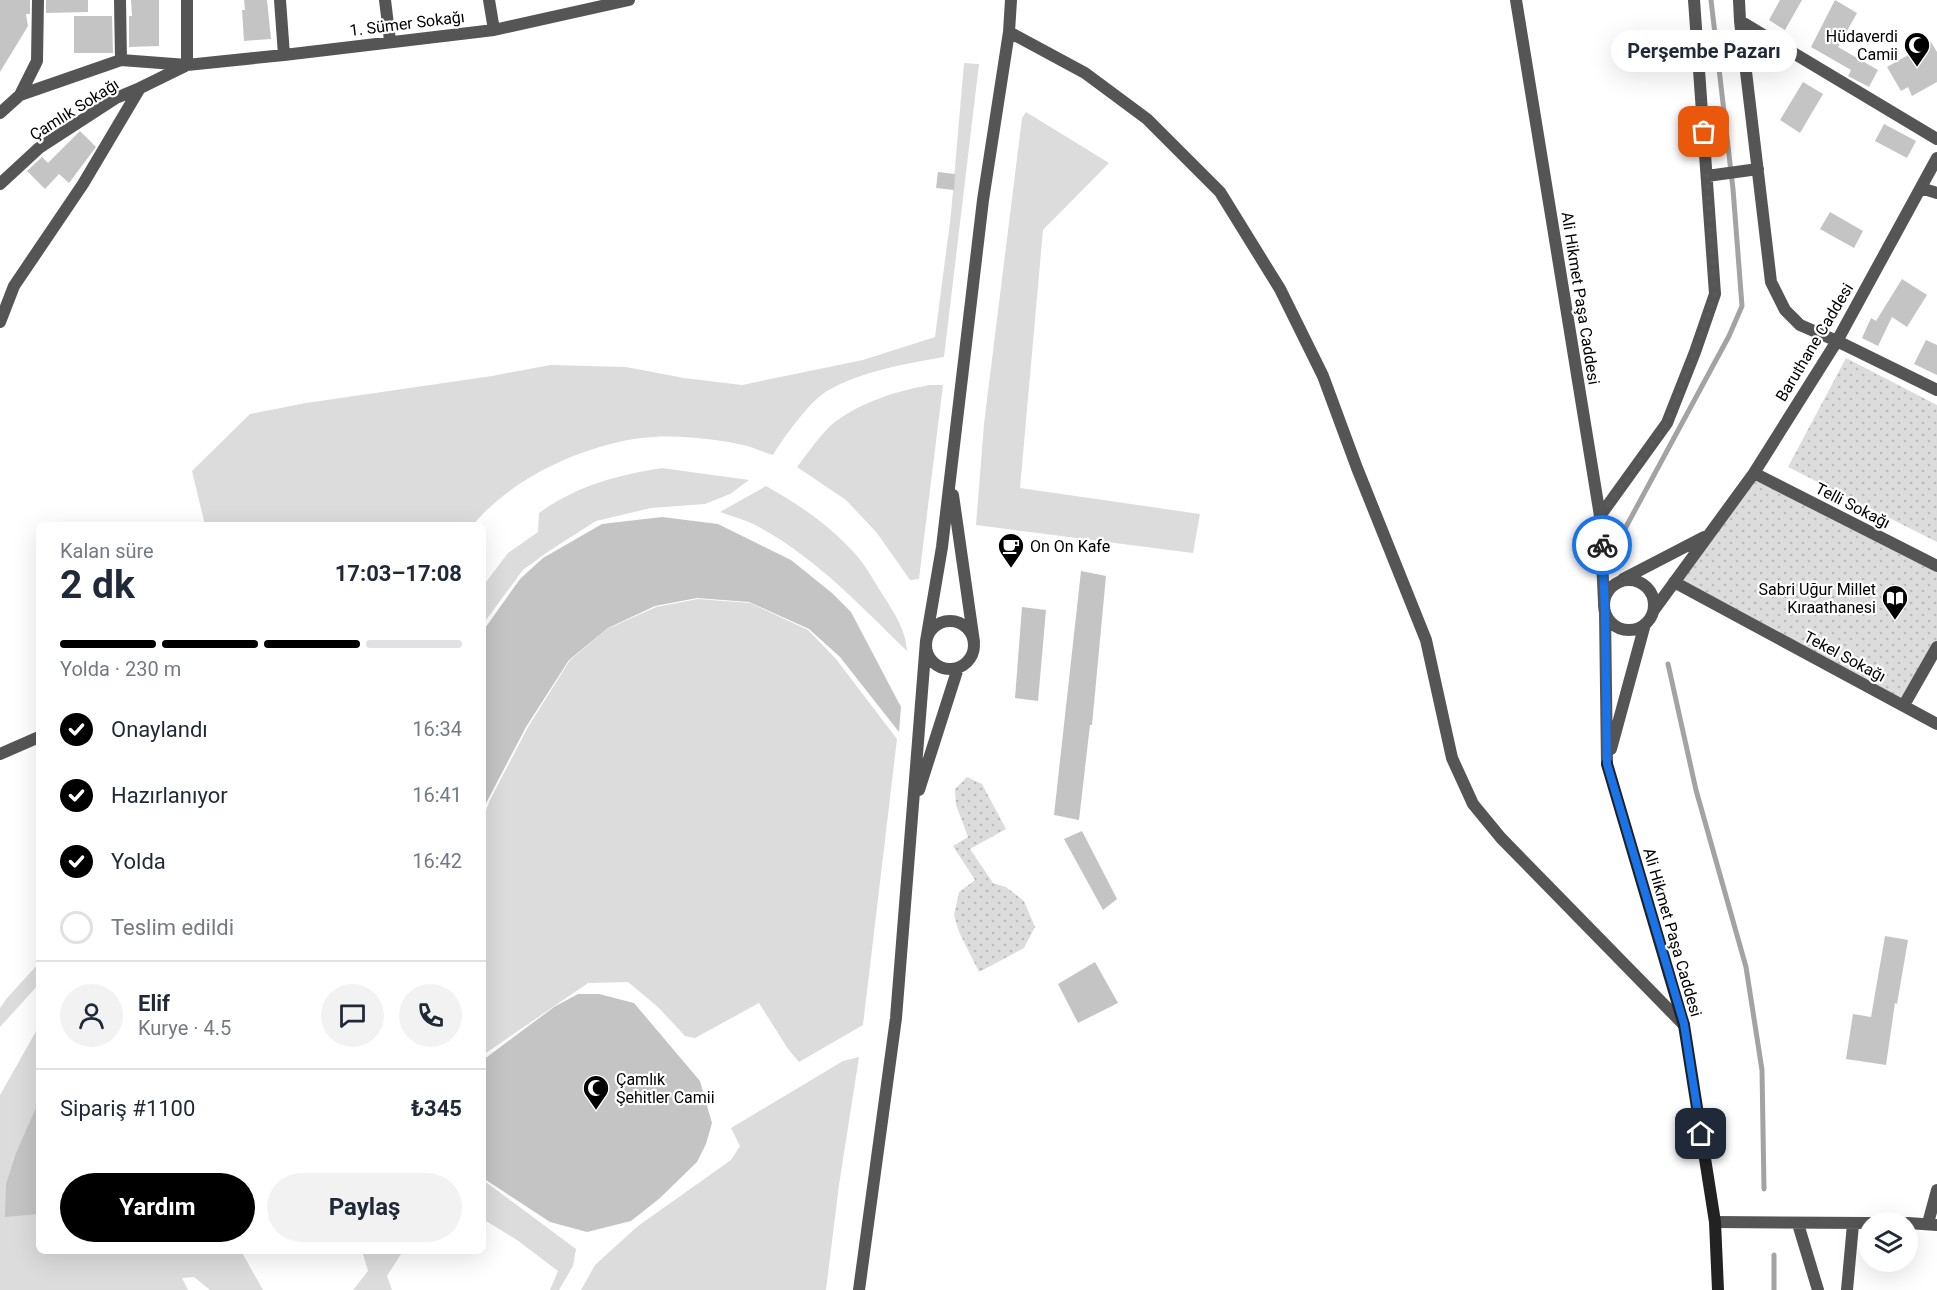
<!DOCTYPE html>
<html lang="tr">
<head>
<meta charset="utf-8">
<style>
  :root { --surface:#fff; --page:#f2f2f3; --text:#1f2937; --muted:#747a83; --line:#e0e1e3; --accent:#000 }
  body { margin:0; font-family:Roboto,sans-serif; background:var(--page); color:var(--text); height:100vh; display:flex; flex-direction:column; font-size:22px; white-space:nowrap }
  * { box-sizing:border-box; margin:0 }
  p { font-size:20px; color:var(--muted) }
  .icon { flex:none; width:33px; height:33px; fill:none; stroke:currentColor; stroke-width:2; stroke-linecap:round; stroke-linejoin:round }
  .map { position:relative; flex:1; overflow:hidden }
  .details { position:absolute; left:36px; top:522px; width:450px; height:732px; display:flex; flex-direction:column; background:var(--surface); border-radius:9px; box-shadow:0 6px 24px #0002 }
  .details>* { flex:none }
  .fabs { position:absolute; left:1858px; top:1212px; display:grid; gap:12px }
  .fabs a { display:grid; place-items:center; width:60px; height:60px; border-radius:50%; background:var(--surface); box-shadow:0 6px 24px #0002; font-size:30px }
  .pin { position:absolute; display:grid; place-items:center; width:51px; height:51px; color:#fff; margin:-26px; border-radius:12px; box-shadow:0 3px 9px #0006 }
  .courier { position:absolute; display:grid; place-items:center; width:60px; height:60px; margin:-30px; border:4px solid #1a73e8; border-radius:50%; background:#fff; color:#222; box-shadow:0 2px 8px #0007 }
  .bubble { position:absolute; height:42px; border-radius:21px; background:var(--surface); box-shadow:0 6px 24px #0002; font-size:20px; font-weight:700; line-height:42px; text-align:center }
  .summary em { font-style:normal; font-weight:700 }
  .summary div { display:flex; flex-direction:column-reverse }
  .summary { display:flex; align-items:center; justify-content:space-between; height:102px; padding:0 24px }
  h1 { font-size:39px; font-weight:700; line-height:45px }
  .bar { display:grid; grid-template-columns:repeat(4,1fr); gap:9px 6px; align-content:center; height:72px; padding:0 24px }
  .bar i { height:8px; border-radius:4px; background:var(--line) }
  .bar .current { background:var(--accent) }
  .bar p { grid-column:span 4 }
  .line { display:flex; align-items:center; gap:15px; padding:0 24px; border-top:2px solid var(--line) }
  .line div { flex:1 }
  .round { display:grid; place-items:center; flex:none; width:63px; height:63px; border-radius:32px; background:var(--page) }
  ol { padding:0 24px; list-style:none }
  li { display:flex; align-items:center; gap:18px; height:66px }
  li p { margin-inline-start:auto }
  li .icon { padding:6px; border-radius:50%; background:var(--accent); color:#fff; stroke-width:4 }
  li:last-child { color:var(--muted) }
  li i { width:33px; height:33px; border:3px solid var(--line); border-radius:50% }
  .cta { display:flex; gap:12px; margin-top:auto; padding:12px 24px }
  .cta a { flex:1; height:69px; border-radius:36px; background:var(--accent); color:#fff; font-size:24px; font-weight:700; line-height:69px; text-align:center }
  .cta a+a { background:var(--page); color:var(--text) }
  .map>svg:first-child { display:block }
</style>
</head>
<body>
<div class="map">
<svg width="1937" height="1290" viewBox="0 0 1937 1290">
  <defs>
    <pattern id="park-dots" width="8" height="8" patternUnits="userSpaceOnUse" patternTransform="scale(1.5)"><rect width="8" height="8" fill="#dcdcdc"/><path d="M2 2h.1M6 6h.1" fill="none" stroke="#bbb" stroke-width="1.8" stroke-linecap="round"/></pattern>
  </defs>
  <rect width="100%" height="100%" fill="#fff"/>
  <path fill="#dcdcdc" d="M 964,63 L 979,64 L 944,357 C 904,364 862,371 827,391 C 810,401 783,438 773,455 C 763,452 753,447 743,445 C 714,438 670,434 641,438 C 581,446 512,478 473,525 L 205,525 L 192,471 L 250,414 L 306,403 L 492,376 L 550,365 L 626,367 L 684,378 L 742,385 L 863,360 L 935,337 L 951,214 Z
    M 1026,112 L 1109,163 L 1043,230 L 1020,488 L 1200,514 L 1193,553 L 976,525 L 984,424 L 1022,118 Z
    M 930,385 L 943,385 L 919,579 L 910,580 L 877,533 L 846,500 L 797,467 C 807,454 818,438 830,426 C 857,403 896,391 930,385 Z
    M 662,468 L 749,480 L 730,494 L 705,504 L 651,508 L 596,521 L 549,551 L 523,570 L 483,624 L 483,586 L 508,553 L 538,532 L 539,513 C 576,486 618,475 662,468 Z
    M 766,486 C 800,505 832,527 858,557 C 867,568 874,581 881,592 C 893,611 906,629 907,651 C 861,606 816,558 759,527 C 747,520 733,517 720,512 Z
    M 698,599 L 750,603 L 808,630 L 836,659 L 897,739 L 863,1025 L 799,1062 L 788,1049 L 759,1003 L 695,1038 L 685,1036 L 658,1007 L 628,982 L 588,983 L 483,1055 L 483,818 L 490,800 L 528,727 L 570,660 L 607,629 L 656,607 Z
    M 39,963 L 39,984 L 0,1027 L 0,1008 L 7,998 Z
    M 39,1026 L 39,1251 L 241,1251 L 263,1290 L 210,1290 L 194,1277 L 182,1278 L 188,1290 L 0,1290 L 0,1095 Z
    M 859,1057 L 839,1185 L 826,1290 L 581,1290 L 595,1265 L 638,1226 L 731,1160 L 740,1146 L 731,1128 L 843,1061 Z
    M 483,1180 L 576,1249 L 573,1266 L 559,1290 L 550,1290 L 558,1271 L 517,1240 L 483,1219 Z
    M 362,1251 L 403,1251 L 387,1276 L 392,1290 L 353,1290 L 368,1271 Z"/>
  <path fill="url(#park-dots)" d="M 1846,358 L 1937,405 L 1937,542 L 1788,467 Z
    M 1754,473 L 1937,566 L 1937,647 L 1904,705 L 1677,578 Z
    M 967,777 L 982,784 L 1006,829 L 970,849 L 993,883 L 1006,887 L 1024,901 L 1035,927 L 1024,948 L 979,972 L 959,932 L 954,915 L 959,892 L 975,880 L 953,846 L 968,837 L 956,805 L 955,789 Z"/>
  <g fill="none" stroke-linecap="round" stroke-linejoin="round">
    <path stroke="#a3a3a3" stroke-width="5" d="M 1620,538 L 1729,336 L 1742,306 L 1733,189 L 1711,0
      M 1668,664 L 1696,790 L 1746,967 L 1762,1070 L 1764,1189
      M 1774,1290 L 1774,1255"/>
  </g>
  <path fill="#c4c4c4" d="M 0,0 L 30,0 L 30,14 L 26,14 L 28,26 L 0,72 Z
    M 46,0 L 88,0 L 88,12 L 46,13 Z
    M 131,0 L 159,0 L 159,46 L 129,47 L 129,16 L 132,16 Z
    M 244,0 L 267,0 L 271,39 L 244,41 L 242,10 L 245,10 Z
    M 1780,0 L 1802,0 L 1785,30 L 1769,20 Z
    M 1835,0 L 1857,13 L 1838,47 L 1878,70 L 1869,87 L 1848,76 L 1851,70 L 1811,47 Z
    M 74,16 L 112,16 L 113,53 L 74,53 Z
    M 1931,42 L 1937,52 L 1937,82 L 1912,96 L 1908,87 L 1901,91 L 1887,67 Z
    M 1803,82 L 1823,94 L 1800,133 L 1780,120 Z
    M 1884,124 L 1916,141 L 1907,158 L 1875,141 Z
    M 80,131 L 96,147 L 69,183 L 59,174 L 45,189 L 27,171 L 42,157 L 48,163 Z
    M 938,172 L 955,174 L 954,190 L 936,188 Z
    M 1830,212 L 1863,231 L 1854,248 L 1820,229 Z
    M 1902,279 L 1927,295 L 1907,327 L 1892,317 L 1878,346 L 1862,338 L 1871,318 L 1876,321 Z
    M 1926,340 L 1937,345 L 1937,375 L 1914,364 Z
    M 662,517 L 718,524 L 791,560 L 832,593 L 851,612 L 901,707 L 899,732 L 840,657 L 809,629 L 749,602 L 697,598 L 655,606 L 608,628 L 569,660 L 526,727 L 483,809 L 483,631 L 520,579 L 543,558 L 602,524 Z
    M 1081,571 L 1106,576 L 1092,725 L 1090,725 L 1079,820 L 1054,815 Z
    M 1022,607 L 1046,610 L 1038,701 L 1015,698 Z
    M 1082,831 L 1117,899 L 1103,910 L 1064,839 Z
    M 1885,936 L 1908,940 L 1897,1004 L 1895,1003 L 1886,1065 L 1846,1059 L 1853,1014 L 1871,1017 Z
    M 1095,962 L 1118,1003 L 1078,1023 L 1058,984 Z
    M 578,994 L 599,994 L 634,1003 L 700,1081 L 712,1123 L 706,1144 L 697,1162 L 660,1198 L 631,1221 L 587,1232 L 550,1222 L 483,1178 L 483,1060 L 554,1007 Z
    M 39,1101 L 39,1214 L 5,1217 L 6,1184 L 16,1153 Z"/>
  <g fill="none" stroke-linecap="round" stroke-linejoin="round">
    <path stroke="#555" stroke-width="12" d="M 120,0 L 121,60
      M 187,0 L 187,65
      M 280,0 L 284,55
      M 385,0 L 390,41
      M 489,0 L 494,30
      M 1516,0 L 1600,516 L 1604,603
      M 1739,0 L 1740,21 L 1771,282 L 1785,310 L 1800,325 L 1837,341 L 1937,390
      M 1740,21 L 1937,139
      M 1009,32 L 1085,73 L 1147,119 L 1220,192 L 1280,289 L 1323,376 L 1357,468 L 1426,640 L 1452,758 L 1473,804 L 1501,838 L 1684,1025
      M 20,95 L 37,61 L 38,0
      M 0,113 L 20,95 L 121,60 L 187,65 L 284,55 L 494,30 L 629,0
      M 1707,176 L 1758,169
      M 0,184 L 39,148 L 116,98 L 140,88
      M 1921,188 L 1937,193
      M 0,322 L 14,286 L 83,184 L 140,88 L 185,66
      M 1754,473 L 1937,566
      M 953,495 L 974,642
      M 1600,516 L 1667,423 L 1695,352 L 1715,294 L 1694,0
      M 1623,579 L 1704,537
      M1604 605a25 25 0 1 1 50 0a25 25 0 1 1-50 0Z
      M 1674,582 L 1937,724
      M 1654,610 L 1754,473 L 1837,341 L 1937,158
      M 1605,612 L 1607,764
      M926 645a24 24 0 1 1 48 0a24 24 0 1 1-48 0Z
      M 1904,705 L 1937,647
      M 1611,749 L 1645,624
      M 0,754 L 39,737
      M 919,790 L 958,668
      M 1715,1222 L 1869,1223
      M 1908,1223 L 1937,1225
      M 1928,1223 L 1937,1190
      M 1798,1224 L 1818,1290
      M 859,1290 L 896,1018 L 926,641 L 942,547 L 983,200 L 1009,32 L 1011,0
      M 1847,1290 L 1853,1224"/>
    <path stroke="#222" stroke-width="12" d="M 1607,764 L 1684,1025 L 1715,1222 L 1718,1290"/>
  </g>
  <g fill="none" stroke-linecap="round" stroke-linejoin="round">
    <path stroke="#595959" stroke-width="6" stroke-dasharray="0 10.8" d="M 1602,545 L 1600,516 L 1667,423 L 1695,352 L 1715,294 L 1704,132"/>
    <path stroke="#1a73e8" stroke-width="8" d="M 1602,545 L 1605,611 L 1607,764 L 1684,1024 L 1701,1134"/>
  </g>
  <defs>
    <g id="mosque-pin" transform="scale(1.35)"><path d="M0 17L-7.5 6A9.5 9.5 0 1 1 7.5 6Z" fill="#000" stroke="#fff"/><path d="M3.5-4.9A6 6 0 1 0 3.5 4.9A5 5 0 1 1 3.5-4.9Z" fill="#fff"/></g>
    <g id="cafe-pin" transform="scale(1.35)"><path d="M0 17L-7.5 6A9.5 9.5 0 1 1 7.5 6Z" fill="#000" stroke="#fff"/><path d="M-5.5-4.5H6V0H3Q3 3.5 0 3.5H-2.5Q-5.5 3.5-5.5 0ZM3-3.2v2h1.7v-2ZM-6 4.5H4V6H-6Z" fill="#fff"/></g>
    <g id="library-pin" transform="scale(1.35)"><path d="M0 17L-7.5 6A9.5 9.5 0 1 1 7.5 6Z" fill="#000" stroke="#fff"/><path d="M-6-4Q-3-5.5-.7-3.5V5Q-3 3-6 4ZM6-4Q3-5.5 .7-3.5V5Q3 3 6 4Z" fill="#fff"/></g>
  </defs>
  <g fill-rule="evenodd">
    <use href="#mosque-pin" x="1917" y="45"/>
    <use href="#cafe-pin" x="1011" y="546"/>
    <use href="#library-pin" x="1895" y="598"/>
    <use href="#mosque-pin" x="596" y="1088"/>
  </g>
  <g text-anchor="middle" stroke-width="4.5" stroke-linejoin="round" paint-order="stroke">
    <g font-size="16" fill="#000" stroke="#fff">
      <text transform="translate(407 23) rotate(-7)" y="6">1. Sümer Sokağı</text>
      <text transform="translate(74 109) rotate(-32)" y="6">Çamlık Sokağı</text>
      <text transform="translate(1581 298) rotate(81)" y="6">Ali Hikmet Paşa Caddesi</text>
      <text transform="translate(1814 342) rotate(-59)" y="6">Baruthane Caddesi</text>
      <text transform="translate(1853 505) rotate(27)" y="6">Telli Sokağı</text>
      <text transform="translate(1845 656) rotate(28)" y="6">Tekel Sokağı</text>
      <text transform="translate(1673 932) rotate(74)" y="6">Ali Hikmet Paşa Caddesi</text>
    </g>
    <g font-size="16" fill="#000" stroke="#fff" text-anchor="end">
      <text x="1898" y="42">Hüdaverdi<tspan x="1898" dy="18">Camii</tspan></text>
      <text x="1030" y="552" text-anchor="start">On On Kafe</text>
      <text x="1876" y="595">Sabri Uğur Millet<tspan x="1876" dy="18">Kıraathanesi</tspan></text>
      <text x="616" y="1085" text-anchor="start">Çamlık<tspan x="616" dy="18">Şehitler Camii</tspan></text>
    </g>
  </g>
</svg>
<div class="fabs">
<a><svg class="icon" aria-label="layers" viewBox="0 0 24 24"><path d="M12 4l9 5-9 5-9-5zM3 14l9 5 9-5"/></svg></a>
</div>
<div class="pin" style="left:1704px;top:132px;background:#ea580c"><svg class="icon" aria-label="bag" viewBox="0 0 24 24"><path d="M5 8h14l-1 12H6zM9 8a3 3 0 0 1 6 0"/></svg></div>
<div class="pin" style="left:1701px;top:1134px;background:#1f2937"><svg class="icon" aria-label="home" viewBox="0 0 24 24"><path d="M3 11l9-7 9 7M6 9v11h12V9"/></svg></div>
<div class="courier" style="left:1602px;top:545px"><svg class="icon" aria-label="bike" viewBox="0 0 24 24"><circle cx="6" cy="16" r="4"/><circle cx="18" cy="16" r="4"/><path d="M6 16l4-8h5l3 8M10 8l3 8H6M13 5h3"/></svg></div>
<div class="bubble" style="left:1611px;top:30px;width:186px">Perşembe Pazarı</div>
<section class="details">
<div class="summary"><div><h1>2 dk</h1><p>Kalan süre</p></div><em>17:03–17:08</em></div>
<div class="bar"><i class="current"></i><i class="current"></i><i class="current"></i><i></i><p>Yolda · 230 m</p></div>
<ol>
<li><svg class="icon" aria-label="check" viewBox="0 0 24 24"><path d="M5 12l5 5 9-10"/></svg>Onaylandı<p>16:34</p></li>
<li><svg class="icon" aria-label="check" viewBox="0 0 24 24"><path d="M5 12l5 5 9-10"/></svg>Hazırlanıyor<p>16:41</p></li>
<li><svg class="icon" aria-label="check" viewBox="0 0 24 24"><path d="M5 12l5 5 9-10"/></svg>Yolda<p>16:42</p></li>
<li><i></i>Teslim edildi</li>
</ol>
<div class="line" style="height:108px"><a class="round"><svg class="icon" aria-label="person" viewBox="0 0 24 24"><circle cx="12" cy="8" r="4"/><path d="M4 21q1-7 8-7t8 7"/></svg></a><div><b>Elif</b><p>Kurye · 4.5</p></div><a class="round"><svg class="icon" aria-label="chat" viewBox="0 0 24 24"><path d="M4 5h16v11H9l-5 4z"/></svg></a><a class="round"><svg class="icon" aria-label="phone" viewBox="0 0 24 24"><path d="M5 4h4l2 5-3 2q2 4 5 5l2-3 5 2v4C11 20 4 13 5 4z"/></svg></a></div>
<div class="line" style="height:78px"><div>Sipariş #1100</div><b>₺345</b></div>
<div class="cta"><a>Yardım</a><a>Paylaş</a></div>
</section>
</div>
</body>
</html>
